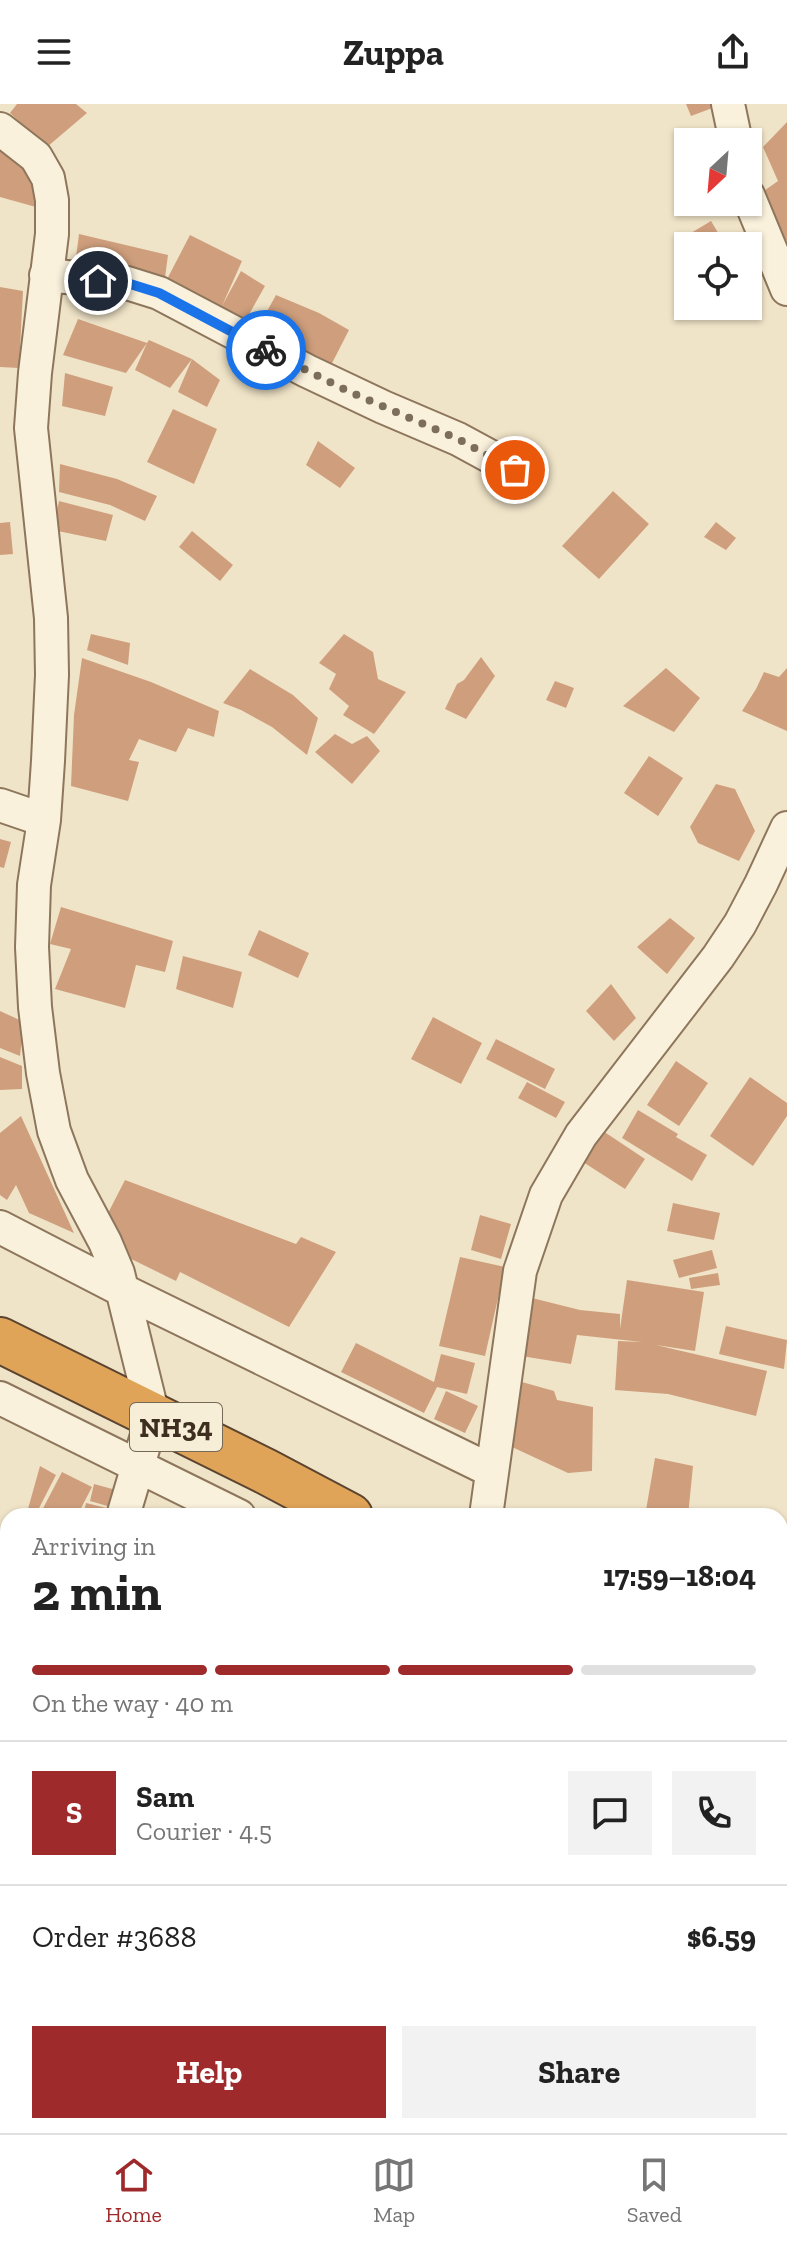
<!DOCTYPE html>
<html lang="en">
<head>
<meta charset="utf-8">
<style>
  :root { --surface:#fff; --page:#f2f2f2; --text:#222; --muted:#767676; --line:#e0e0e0; --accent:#9e2a2b }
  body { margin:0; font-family:"Zilla Slab",serif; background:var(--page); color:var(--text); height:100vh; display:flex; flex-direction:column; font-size:30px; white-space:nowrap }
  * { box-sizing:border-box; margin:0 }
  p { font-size:26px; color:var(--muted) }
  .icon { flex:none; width:44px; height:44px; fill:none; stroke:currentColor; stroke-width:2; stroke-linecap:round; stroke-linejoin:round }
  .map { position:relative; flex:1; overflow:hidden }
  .drawer { position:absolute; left:0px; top:1404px; width:788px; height:626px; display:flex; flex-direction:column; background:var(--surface); border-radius:24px 24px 0 0; box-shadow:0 2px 6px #0004 }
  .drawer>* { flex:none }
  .needle { width:52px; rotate:206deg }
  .tools { position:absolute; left:674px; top:24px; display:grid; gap:16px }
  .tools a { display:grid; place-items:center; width:88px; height:88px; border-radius:0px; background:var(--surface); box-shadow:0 2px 6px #0004; font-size:40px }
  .pin { position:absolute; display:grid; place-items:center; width:68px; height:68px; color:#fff; margin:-34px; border:4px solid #fff; border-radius:50%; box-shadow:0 2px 8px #0007 }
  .courier { position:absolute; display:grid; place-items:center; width:80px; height:80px; margin:-40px; border:6px solid #1a73e8; border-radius:50%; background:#fff; color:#222; box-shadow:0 2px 10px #0007 }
  .head em { font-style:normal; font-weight:700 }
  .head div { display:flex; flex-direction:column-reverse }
  .head { display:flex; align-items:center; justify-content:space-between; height:136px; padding:0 32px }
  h1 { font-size:52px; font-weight:700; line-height:60px }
  .bar { display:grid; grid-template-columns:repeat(4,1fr); gap:12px 8px; align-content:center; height:96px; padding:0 32px }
  .bar i { height:10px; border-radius:6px; background:var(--line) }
  .bar .active { background:var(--accent) }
  .bar p { grid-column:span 4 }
  .line { display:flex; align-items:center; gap:20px; padding:0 32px; border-top:2px solid var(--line) }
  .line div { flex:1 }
  .round { display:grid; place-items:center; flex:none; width:84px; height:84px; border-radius:0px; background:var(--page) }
  .action { display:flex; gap:16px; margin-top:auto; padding:16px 32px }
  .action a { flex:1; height:92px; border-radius:0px; background:var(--accent); color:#fff; font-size:32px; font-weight:700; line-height:92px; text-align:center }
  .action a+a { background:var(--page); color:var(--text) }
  header { display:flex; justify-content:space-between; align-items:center; height:104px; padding:0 32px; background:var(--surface); font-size:36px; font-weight:700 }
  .menu { display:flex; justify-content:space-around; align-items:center; height:112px; border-top:2px solid var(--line); background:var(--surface); font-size:22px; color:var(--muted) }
  .menu a { display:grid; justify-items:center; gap:4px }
  .menu .active { color:var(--accent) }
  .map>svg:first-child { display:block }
</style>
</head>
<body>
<header><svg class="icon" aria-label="menu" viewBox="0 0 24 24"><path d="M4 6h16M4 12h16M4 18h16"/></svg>Zuppa<svg class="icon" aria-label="share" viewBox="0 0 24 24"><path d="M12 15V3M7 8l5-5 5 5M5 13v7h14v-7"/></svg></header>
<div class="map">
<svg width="787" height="2029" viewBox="0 0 787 2029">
  <rect width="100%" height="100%" fill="#f0e4c8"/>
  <path fill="#cf9f7d" d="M 17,0 L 76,0 L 87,9 L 47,43 L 10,9 Z
    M 686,0 L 714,0 L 715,3 L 691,12 Z
    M 787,18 L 787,138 L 761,89 L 778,77 L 763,43 Z
    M 8,45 L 40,82 L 43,105 L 0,93 L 0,48 Z
    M 711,117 L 726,142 L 688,142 L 688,159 L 676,138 Z
    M 79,130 L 168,151 L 164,181 L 190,131 L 242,157 L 222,202 L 241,167 L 265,182 L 243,221 L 75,162 Z
    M 0,183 L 23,187 L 19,264 L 0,263 Z
    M 276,191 L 319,209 L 349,226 L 326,271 L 254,231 Z
    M 78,215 L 147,239 L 149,236 L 192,255 L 220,276 L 207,303 L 178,288 L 192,255 L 170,284 L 135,266 L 147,239 L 126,269 L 63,251 Z
    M 65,269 L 113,283 L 105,312 L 62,302 Z
    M 173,305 L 217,325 L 194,380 L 147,358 Z
    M 318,337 L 355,364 L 340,384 L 306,361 Z
    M 60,360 L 117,375 L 157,392 L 145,417 L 110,401 L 59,388 Z
    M 613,387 L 649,420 L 599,475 L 562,442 Z
    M 59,397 L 113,411 L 106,437 L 53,426 Z
    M 10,418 L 13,450 L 0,451 L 0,419 Z
    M 716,418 L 736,434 L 726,446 L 704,433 Z
    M 192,427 L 233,461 L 220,477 L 179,443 Z
    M 91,530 L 130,539 L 128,561 L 87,546 Z
    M 344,530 L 373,548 L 378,575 L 406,588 L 374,630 L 343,611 L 349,602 L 329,585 L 336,570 L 319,559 Z
    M 481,553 L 495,572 L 466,615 L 445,605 L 457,580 L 464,576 Z
    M 82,554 L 151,578 L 219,607 L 214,633 L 188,624 L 176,648 L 139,635 L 129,656 L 139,658 L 128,697 L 71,682 L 74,611 Z
    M 666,564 L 700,594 L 674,628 L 623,602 Z
    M 787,564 L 787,627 L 742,607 L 756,585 L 764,568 L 779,573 Z
    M 250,565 L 293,591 L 318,614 L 307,651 L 272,623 L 241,606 L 223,599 Z
    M 555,577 L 574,584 L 566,604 L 546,596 Z
    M 335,630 L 352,640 L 367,632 L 380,647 L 352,680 L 315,648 Z
    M 649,652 L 683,674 L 658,712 L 624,689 Z
    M 716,680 L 735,685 L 755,727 L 739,757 L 698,739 L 690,723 Z
    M 0,735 L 11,738 L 4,764 L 0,763 Z
    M 61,803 L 173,837 L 165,868 L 136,861 L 125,904 L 55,885 L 71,845 L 50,840 Z
    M 670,814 L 695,834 L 667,870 L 637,843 Z
    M 259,826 L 309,849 L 298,874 L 248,851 Z
    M 183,852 L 242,868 L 233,904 L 176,885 Z
    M 611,880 L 636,914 L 614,937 L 586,907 Z
    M 0,907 L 24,918 L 20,952 L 0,944 Z
    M 433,913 L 482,939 L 461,980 L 411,955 Z
    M 496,935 L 555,965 L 545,985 L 486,955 Z
    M 0,953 L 22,962 L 22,985 L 0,986 Z
    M 676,957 L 708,979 L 679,1022 L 647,1001 Z
    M 750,973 L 787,999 L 787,1012 L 753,1062 L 710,1032 Z
    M 527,978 L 565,998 L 556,1014 L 518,994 Z
    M 638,1006 L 678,1030 L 676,1033 L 707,1051 L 692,1077 L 622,1034 Z
    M 21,1012 L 74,1129 L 29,1109 L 16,1081 L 7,1096 L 0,1091 L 0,1029 Z
    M 603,1027 L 645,1055 L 625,1085 L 583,1058 Z
    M 125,1076 L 296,1140 L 301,1133 L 336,1148 L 289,1223 L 180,1168 L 176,1177 L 117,1148 L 106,1113 Z
    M 673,1099 L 720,1109 L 714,1136 L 667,1127 Z
    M 480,1111 L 511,1120 L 501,1155 L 471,1146 Z
    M 712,1146 L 717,1164 L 679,1174 L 673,1156 Z
    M 460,1153 L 505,1163 L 485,1252 L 439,1242 Z
    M 718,1169 L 720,1181 L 691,1185 L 689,1174 Z
    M 627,1176 L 704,1188 L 695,1247 L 656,1241 L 767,1267 L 756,1312 L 668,1290 L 615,1286 L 618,1237 L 642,1238 L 577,1231 L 571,1260 L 521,1252 L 532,1194 L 580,1206 L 620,1210 L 620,1225 Z
    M 726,1222 L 787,1236 L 784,1265 L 719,1250 Z
    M 356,1239 L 434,1278 L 441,1250 L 475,1259 L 467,1290 L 437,1283 L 424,1309 L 341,1268 Z
    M 522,1278 L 554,1287 L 557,1296 L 593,1303 L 592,1367 L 568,1369 L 512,1343 Z
    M 446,1287 L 478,1302 L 465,1329 L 434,1315 Z
    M 655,1354 L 693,1362 L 688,1412 L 645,1412 Z
    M 40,1362 L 56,1371 L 35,1412 L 26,1412 Z
    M 62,1368 L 92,1383 L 77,1412 L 39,1412 Z
    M 94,1380 L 116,1386 L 118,1405 L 90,1397 Z
    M 86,1399 L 115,1406 L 113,1412 L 83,1412 Z
    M 8,1509 L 8,1555 L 0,1549 L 0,1520 Z
    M 8,1637 L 8,1666 L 0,1661 L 0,1650 Z
    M 0,1786 L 8,1790 L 8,1812 L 0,1808 Z
    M 780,1864 L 787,1867 L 787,1906 L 780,1902 Z
    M 0,1867 L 8,1873 L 8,1909 L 0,1919 Z
    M 780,2002 L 787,2006 L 787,2020 L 782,2029 L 726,2029 L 730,2022 L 780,2022 Z
    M 18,2022 L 57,2022 L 56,2029 L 17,2029 Z
    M 65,2022 L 90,2022 L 87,2029 L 62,2029 Z
    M 279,2022 L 322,2022 L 318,2029 L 291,2029 Z
    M 354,2022 L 384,2022 L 402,2029 L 352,2029 Z
    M 408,2022 L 467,2022 L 465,2029 L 431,2029 Z
    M 535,2022 L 586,2022 L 588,2023 L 586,2029 L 533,2029 Z
    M 600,2022 L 667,2022 L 680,2029 L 596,2029 Z"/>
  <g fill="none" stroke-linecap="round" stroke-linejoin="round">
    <g stroke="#8d765c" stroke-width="36">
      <path id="minor" d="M 728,0 L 736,38
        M 0,25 L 36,53 L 48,74 L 52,96 L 52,130 L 35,269 L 31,324 L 51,514 L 52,571 L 48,657 L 44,716 L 34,781 L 32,843 L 35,903 L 43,969 L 54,1027 L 72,1076 L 105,1138 L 118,1169 L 153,1311 L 123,1412
        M 748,91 L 787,185
        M 46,171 L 127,179 L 159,189 L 307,267 L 383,303 L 458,335 L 515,366
        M 0,701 L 44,716
        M 0,1123 L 122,1186 L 492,1367
        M 0,1294 L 239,1412
        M 486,1412 L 520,1167 L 546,1091 L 581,1031 L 718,853 L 740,820 L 761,780 L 787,724
        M 780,1519 L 787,1521
        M 780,1649 L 787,1651
        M 330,2029 L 331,2022"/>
    </g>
    <g stroke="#5b4430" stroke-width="48">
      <path id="highway" d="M 0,1236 L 265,1367 L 350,1412
        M 780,1581 L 787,1581"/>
    </g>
    <use href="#minor" stroke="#faf1dc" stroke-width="32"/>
    <use href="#highway" stroke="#e0a458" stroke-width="44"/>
  </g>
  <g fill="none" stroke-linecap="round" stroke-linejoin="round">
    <path stroke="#7c6e5b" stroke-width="8" stroke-dasharray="0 14.4" d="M 266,246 L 348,287 L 458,335 L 515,366"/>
    <path stroke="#1a73e8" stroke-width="10" d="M 98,177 L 127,179 L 159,189 L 266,246"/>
  </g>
  <g text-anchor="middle" stroke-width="6" stroke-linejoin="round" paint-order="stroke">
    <rect fill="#f7eed8" stroke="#756857" stroke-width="2" x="130" y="1299" width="92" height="48" rx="6"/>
    <g font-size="28" font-weight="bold" fill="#3d2e20">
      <text x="176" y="1333">NH34</text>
    </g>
  </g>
</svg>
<div class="tools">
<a><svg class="needle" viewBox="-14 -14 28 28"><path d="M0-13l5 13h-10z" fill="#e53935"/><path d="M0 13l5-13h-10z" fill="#767676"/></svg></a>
<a><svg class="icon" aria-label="locate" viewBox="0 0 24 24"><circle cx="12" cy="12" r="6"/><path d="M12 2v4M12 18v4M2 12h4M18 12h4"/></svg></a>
</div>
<div class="pin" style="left:515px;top:366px;background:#ea580c"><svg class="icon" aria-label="bag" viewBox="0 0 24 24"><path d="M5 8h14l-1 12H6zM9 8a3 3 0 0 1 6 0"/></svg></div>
<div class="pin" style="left:98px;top:177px;background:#1f2937"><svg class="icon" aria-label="home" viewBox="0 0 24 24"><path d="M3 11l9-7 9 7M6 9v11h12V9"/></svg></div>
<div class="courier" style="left:266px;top:246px"><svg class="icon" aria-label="bike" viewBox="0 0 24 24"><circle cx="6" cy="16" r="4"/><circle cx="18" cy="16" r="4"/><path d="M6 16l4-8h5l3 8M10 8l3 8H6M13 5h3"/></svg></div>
<section class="drawer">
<div class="head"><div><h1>2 min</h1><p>Arriving in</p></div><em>17:59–18:04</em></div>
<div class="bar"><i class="active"></i><i class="active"></i><i class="active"></i><i></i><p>On the way · 40 m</p></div>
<div class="line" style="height:144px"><b class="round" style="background:var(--accent);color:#fff">S</b><div><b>Sam</b><p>Courier · 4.5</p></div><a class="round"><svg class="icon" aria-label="chat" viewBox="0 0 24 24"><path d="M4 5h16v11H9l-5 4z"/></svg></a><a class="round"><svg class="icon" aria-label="phone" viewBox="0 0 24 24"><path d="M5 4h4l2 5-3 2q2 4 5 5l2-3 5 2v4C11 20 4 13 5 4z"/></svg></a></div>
<div class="line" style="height:104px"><div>Order #3688</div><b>$6.59</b></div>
<div class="action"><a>Help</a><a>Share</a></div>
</section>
</div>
<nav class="menu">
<a class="active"><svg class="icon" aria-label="home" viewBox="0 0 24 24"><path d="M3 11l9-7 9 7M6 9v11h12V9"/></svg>Home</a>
<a><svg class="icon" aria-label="map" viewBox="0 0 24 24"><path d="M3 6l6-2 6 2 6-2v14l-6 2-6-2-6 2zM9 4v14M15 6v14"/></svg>Map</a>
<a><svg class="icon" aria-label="saved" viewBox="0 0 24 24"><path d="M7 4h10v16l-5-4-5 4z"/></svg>Saved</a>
</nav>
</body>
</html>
